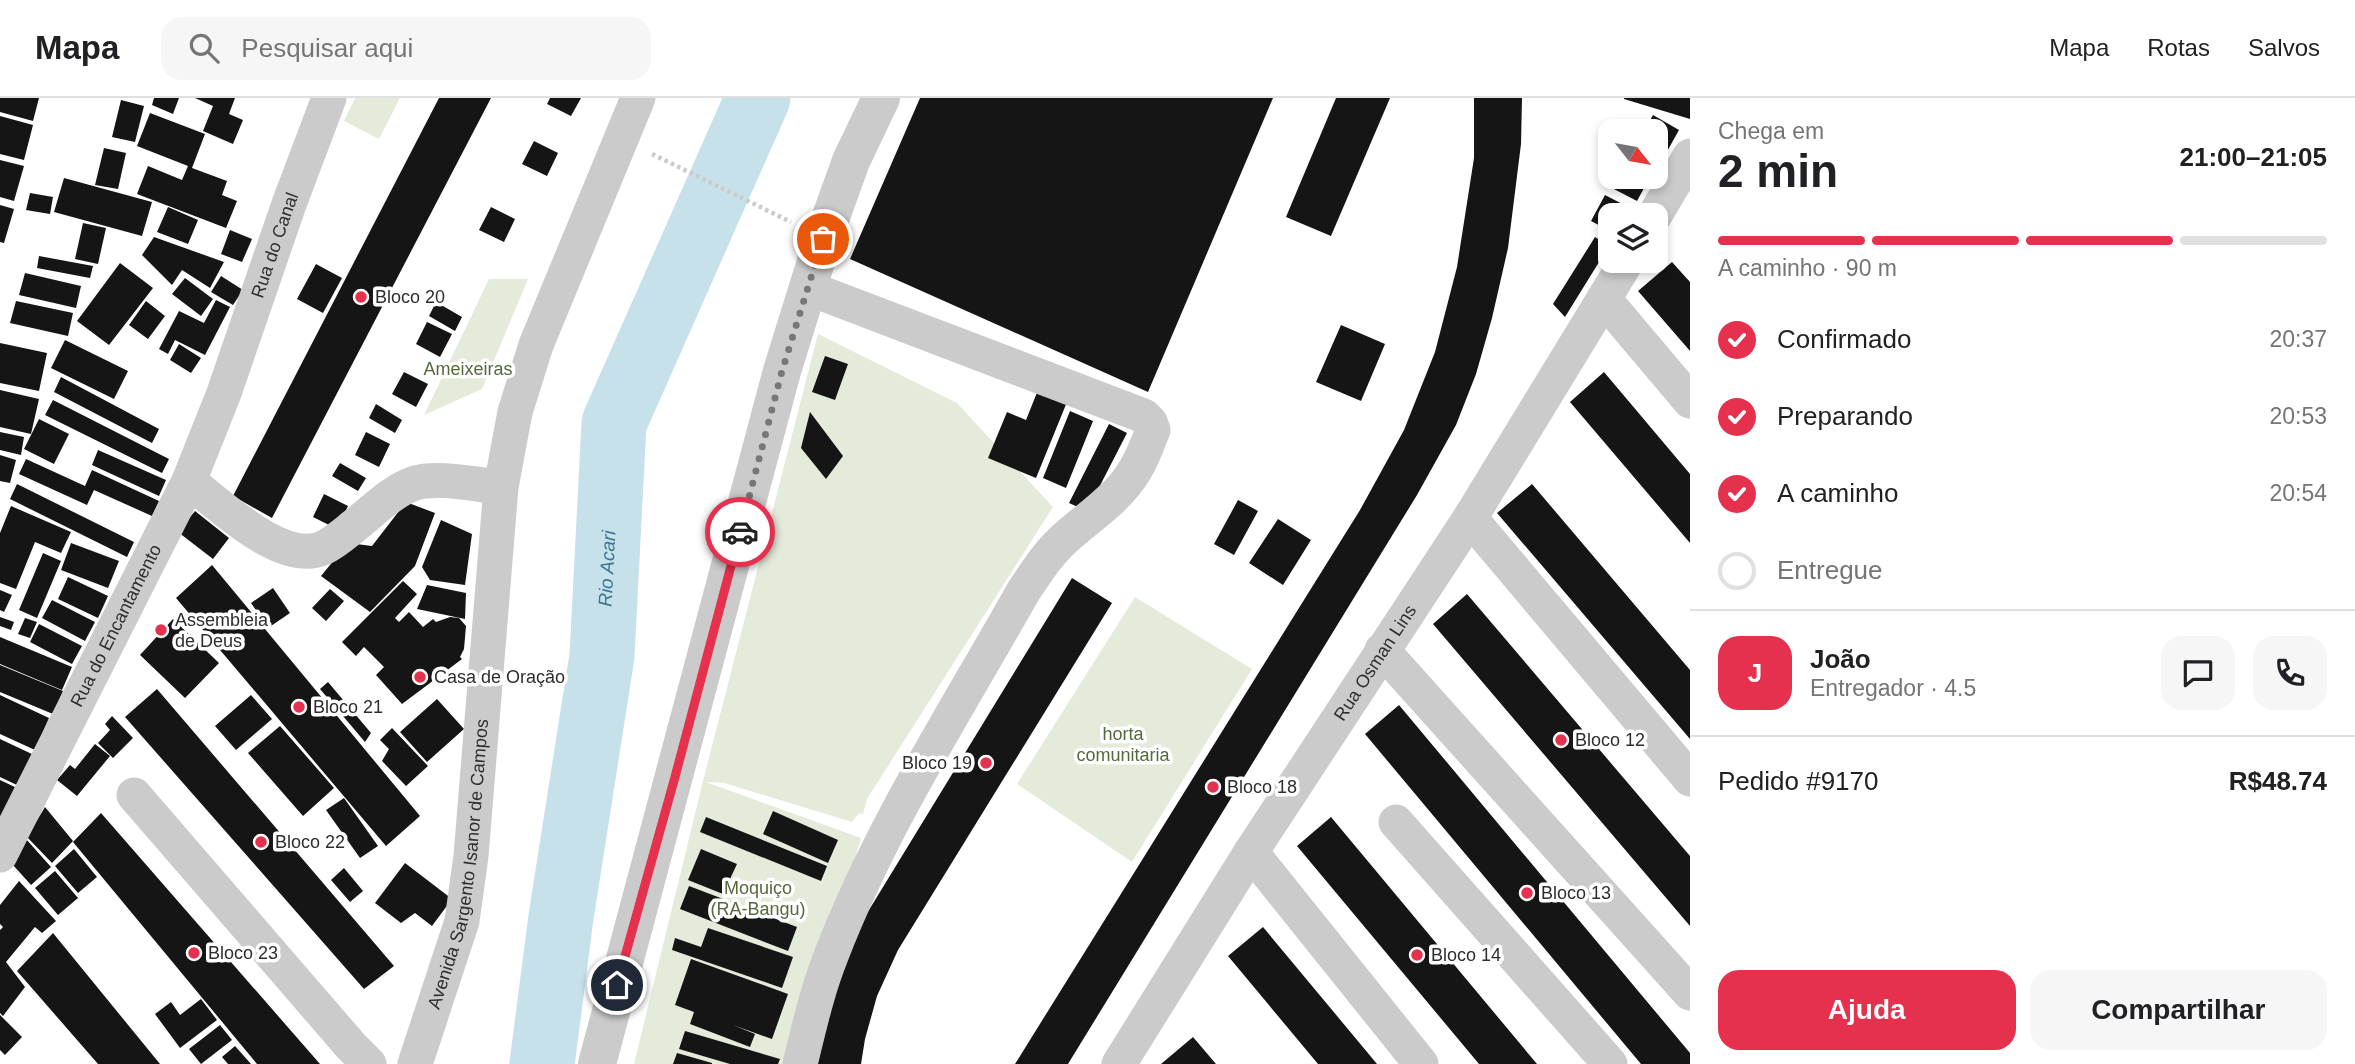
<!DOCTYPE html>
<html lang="pt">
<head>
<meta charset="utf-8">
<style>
  :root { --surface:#fff; --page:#f6f6f6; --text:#202124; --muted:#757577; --line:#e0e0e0; --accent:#e5304e }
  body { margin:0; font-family:Helvetica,sans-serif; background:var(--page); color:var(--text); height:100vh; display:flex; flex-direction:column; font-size:26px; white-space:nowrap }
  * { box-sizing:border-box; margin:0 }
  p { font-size:23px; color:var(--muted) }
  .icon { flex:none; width:38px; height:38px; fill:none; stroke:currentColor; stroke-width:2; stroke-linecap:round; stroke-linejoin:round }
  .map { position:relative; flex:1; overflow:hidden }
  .panel { display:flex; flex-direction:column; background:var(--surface); width:665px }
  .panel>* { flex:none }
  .needle { width:46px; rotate:121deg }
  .buttons { position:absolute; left:1598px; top:21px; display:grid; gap:14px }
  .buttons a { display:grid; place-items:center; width:70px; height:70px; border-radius:14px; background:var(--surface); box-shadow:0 4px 10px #0003; font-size:35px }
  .pin { position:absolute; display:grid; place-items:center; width:60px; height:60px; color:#fff; margin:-30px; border:4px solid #fff; border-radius:50%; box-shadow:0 2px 7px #0007 }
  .courier { position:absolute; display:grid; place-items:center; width:70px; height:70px; margin:-35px; border:5px solid #e5304e; border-radius:50%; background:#fff; color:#222; box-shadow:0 2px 9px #0007 }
  .overview em { font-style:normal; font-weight:700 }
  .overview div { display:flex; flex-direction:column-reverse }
  .overview { display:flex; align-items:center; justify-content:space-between; height:119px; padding:0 28px }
  h1 { font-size:46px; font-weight:700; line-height:52px }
  .bar { display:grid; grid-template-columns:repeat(4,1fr); gap:10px 7px; align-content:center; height:84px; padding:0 28px }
  .bar i { height:9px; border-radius:5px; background:var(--line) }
  .bar .active { background:var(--accent) }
  .bar p { grid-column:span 4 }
  .line { display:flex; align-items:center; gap:18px; padding:0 28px; border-top:2px solid var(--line) }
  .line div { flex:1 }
  .round { display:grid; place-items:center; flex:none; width:74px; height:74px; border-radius:21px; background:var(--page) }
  ol { padding:0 28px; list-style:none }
  li { display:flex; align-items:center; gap:21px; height:77px }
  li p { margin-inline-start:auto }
  li .icon { padding:7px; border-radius:50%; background:var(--accent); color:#fff; stroke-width:4 }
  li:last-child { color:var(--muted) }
  li i { width:38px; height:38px; border:4px solid var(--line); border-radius:50% }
  .action { display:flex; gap:14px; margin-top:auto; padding:14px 28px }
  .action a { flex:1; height:80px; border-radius:21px; background:var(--accent); color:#fff; font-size:28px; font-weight:700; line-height:80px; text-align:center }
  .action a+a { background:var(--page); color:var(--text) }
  header { display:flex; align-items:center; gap:42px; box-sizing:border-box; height:98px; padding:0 35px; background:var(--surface); border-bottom:2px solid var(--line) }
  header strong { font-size:33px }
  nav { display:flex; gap:38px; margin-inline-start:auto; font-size:24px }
  .search { width:490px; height:63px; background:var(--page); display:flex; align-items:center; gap:18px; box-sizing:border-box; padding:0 24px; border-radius:21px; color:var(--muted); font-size:26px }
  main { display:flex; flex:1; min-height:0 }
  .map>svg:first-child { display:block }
</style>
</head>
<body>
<header>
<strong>Mapa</strong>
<div class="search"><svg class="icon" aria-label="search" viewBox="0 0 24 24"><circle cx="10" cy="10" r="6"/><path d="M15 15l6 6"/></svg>Pesquisar aqui</div>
<nav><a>Mapa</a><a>Rotas</a><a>Salvos</a></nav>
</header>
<main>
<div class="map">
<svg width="1690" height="966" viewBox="0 0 1690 966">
  <rect width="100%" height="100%" fill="#fff"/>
  <path fill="#e5ebdb" d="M 355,0 L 400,0 L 379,41 L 344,23 Z
    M 489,181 L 528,181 L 482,291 L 424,317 Z
    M 818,236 L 957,305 L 1053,409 L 867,701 L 863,716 L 859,715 L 852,724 L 724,685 L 706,684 L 861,740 L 795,966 L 634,966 L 703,683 Z
    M 1135,499 L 1252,571 L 1132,764 L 1017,686 Z"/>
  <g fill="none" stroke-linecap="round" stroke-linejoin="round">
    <path stroke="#c7e1eb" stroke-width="65" id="s1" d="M 542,966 L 561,819 L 602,558 L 614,325 L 758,0"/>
  </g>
  <path fill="#151515" d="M 0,0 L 39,0 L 33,23 L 0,14 Z
    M 154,0 L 179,0 L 173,16 L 152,7 Z
    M 195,0 L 235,0 L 229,16 L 243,22 L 233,46 L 203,33 L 213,8 Z
    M 439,0 L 491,0 L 272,420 L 233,398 Z
    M 550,0 L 581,0 L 571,18 L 547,6 Z
    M 920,0 L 1273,0 L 1148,294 L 850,161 Z
    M 1336,0 L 1390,0 L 1331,138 L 1286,119 Z
    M 1474,0 L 1522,0 L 1521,46 L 1508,150 L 1492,220 L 1476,276 L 1456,327 L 1417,397 L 1068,966 L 1015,966 L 1360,412 L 1404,332 L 1435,254 L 1457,169 L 1474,60 Z
    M 1624,0 L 1690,0 L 1690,21 L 1624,1 Z
    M 121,2 L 144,8 L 135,44 L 112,39 Z
    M 150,15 L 205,36 L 192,70 L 227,83 L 222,97 L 237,103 L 226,130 L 137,96 L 148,68 L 182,82 L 188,68 L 137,48 Z
    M 1653,17 L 1679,32 L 1665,57 L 1656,52 L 1656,33 L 1644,33 Z
    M 0,18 L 33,27 L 24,62 L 0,56 Z
    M 534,43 L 558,55 L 547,78 L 522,66 Z
    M 104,50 L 126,55 L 118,91 L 95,87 Z
    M 0,62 L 24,68 L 14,103 L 0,99 Z
    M 1615,79 L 1650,79 L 1637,103 L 1610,89 Z
    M 64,80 L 152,104 L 142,138 L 54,114 Z
    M 30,95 L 53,99 L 50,116 L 26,112 Z
    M 1605,97 L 1632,111 L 1628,117 L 1610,117 L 1610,133 L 1591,123 Z
    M 0,107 L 14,111 L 4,145 L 0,144 Z
    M 168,109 L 198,122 L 188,146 L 157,134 Z
    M 491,109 L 515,121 L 504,144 L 479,132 Z
    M 83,125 L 106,130 L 98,166 L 75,161 Z
    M 230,132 L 252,141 L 242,164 L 221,156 Z
    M 154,139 L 224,164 L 210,190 L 182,172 L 172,187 L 142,157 Z
    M 1595,139 L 1609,148 L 1565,219 L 1553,206 Z
    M 39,158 L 93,168 L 90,180 L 37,170 Z
    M 1672,164 L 1690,184 L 1690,253 L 1638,193 Z
    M 120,165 L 153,190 L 109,247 L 77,223 Z
    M 316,166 L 342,180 L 323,215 L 297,201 Z
    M 25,175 L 81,188 L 76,210 L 19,197 Z
    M 221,178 L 243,192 L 233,207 L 211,194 Z
    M 185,180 L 213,201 L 201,218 L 172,196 Z
    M 216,202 L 230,209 L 205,257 L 175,242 L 168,256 L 159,251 L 179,213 L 204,225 Z
    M 16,203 L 73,215 L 68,238 L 10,225 Z
    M 146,203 L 165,218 L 148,241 L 129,227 Z
    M 436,204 L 462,219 L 455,233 L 429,218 Z
    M 427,224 L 452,236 L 440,259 L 416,246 Z
    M 1341,227 L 1385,246 L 1361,303 L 1316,284 Z
    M 65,242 L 128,273 L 114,301 L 51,270 Z
    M 0,245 L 47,255 L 39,293 L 0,285 Z
    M 179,246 L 201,260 L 191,275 L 170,262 Z
    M 825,258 L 848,266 L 835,302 L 812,294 Z
    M 404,274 L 428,286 L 416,309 L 392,296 Z
    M 1604,274 L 1690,376 L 1690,445 L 1570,304 Z
    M 61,279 L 159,331 L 152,345 L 54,294 Z
    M 0,292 L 39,301 L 31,336 L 0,329 Z
    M 1038,292 L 1067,304 L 1036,380 L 988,360 L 1007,314 L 1026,322 Z
    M 53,302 L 169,361 L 162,375 L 45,317 Z
    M 376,306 L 402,322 L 395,335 L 369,320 Z
    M 1070,313 L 1093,323 L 1066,390 L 1043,380 Z
    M 810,314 L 843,358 L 826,381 L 801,350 Z
    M 39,321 L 69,336 L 54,366 L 24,351 Z
    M 1109,326 L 1127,335 L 1087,413 L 1069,405 Z
    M 0,334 L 24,339 L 21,357 L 0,352 Z
    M 366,334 L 390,346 L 379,369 L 355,357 Z
    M 98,352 L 166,382 L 159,398 L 92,367 Z
    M 0,357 L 16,362 L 10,385 L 0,383 Z
    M 26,361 L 85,388 L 92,372 L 159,403 L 152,418 L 94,392 L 87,407 L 19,376 Z
    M 340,365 L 366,380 L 358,393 L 332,378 Z
    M 17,386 L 134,444 L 127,459 L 10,401 Z
    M 1532,386 L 1690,572 L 1690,641 L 1497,415 Z
    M 324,396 L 348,408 L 337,431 L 313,419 Z
    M 1238,402 L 1258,413 L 1234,457 L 1214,446 Z
    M 406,404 L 435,415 L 415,468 L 370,514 L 321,478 L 348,445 L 372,448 Z
    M 11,408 L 71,434 L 61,455 L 35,444 L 16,491 L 0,485 L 0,435 Z
    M 195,413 L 229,440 L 213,461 L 178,434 Z
    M 1278,421 L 1311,442 L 1283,487 L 1249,465 Z
    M 441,422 L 472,436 L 465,487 L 430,482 L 422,469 Z
    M 71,445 L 119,463 L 108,490 L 61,472 Z
    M 43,455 L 61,463 L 37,520 L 19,512 Z
    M 212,467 L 420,718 L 386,748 L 176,500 Z
    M 68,479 L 108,498 L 98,520 L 58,501 Z
    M 1072,480 L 1112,505 L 898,852 L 877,898 L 865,941 L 861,966 L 815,966 L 825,912 L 861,825 Z
    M 403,483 L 417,496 L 395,520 L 399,524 L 409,514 L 423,529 L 433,521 L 436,524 L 450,519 L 459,520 L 466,528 L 464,551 L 460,559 L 462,561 L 402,606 L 376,577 L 384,569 L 364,549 L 356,558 L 342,544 Z
    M 427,487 L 466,495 L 465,521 L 417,511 Z
    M 273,490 L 290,515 L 268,530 L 251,505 Z
    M 330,491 L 344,503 L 326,523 L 312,510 Z
    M 0,492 L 12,497 L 4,514 L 0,512 Z
    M 1467,496 L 1690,758 L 1690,828 L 1433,526 Z
    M 52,502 L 95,524 L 85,543 L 42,520 Z
    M 0,519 L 14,524 L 11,532 L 0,528 Z
    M 25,520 L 37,524 L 30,540 L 18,536 Z
    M 173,521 L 219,565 L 185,600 L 140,557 Z
    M 39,526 L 82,548 L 72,566 L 30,544 Z
    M 0,539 L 72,569 L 62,592 L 0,566 Z
    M 0,567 L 63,593 L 53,616 L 0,594 Z
    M 328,584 L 371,635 L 365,644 L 320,591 Z
    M 157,591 L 394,868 L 364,891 L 125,619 Z
    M 0,597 L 49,620 L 35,652 L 0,636 Z
    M 251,597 L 272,621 L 236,652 L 215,628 Z
    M 437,601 L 464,631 L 427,664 L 400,634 Z
    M 1399,607 L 1690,955 L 1690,966 L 1641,966 L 1365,636 Z
    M 112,618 L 133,640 L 113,660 L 98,645 L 110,632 L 105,626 Z
    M 280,628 L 334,690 L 303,718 L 248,655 Z
    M 392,630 L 428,668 L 406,688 L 382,663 L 389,651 L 380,642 Z
    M 0,641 L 34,657 L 19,688 L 0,679 Z
    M 95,646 L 110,658 L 77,698 L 57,682 L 70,667 L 75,671 Z
    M 0,682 L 17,690 L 0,725 Z
    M 344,700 L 378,748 L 360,760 L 326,712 Z
    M 45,709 L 73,743 L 52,765 L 27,739 Z
    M 773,713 L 838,742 L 828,765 L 763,736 Z
    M 101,715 L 320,966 L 257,966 L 73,744 Z
    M 706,719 L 827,768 L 821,783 L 700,734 Z
    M 1331,719 L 1537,966 L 1479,966 L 1297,748 Z
    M 26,741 L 51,769 L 31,787 L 13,767 Z
    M 74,751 L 97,779 L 78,795 L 55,768 Z
    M 701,751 L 737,766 L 723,796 L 688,782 Z
    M 405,765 L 452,801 L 432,828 L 415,815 L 401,825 L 375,805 Z
    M 344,770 L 363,793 L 350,804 L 331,782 Z
    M 55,773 L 78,800 L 58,817 L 35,790 Z
    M 19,783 L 56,823 L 42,835 L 35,829 L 6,864 L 25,889 L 3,918 L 0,915 L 0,832 L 3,829 L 0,826 L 0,807 Z
    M 689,788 L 797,829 L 788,853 L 680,811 Z
    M 1263,829 L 1377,966 L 1318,966 L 1228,858 Z
    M 708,830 L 793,859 L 782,890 L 672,852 L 675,840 L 701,849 Z
    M 53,835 L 160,966 L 98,966 L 17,873 Z
    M 691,861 L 788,896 L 772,941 L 733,927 L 755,936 L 750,949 L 690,926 L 694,914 L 675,907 Z
    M 201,901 L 217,922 L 180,950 L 155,916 L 171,904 L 180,917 Z
    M 0,917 L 22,939 L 5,957 L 0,952 Z
    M 220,927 L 232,942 L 201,966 L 189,951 Z
    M 685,933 L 780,961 L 778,966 L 730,966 L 679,951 Z
    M 1193,939 L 1216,966 L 1161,966 Z
    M 235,948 L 251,966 L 228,966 L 222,959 Z
    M 677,955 L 712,965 L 712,966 L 673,966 Z"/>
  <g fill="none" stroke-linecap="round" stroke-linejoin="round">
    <path stroke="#cbcbcb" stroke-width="4.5" stroke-dasharray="3.5 3.5" stroke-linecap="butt" d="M 652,56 L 791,124"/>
    <g stroke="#cbcbcb" stroke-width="35">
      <path d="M 1655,117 L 1690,58"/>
      <path d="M 1604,201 L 1690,303"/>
      <path d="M 189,383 C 220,407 282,468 323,450 C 334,445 344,436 354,428 C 373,413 392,393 415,385 C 438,378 477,387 501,389"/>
      <path d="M 1470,420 L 1690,681"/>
      <path d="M 1382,552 L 1690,895"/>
      <path d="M 134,697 L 351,948 L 369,966"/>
      <path d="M 1396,724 L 1610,966"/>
      <path d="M 1251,754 L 1421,966"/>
      <path id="s2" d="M 0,757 L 189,383 L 224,295 L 289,106 L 329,0"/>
      <path id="s3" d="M 415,966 L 462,823 L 471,758 L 501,389 L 515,314 L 536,247 L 638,0"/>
      <path d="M 800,966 C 809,930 817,893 831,858 C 880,730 956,613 1023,494 C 1035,476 1046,458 1062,443 C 1083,423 1108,408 1126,385 C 1139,369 1146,350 1153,332 L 1150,324 L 1144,318 L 808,190"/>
      <path id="s4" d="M 1119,966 L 1251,754 L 1470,420 L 1627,163"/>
    </g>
    <path stroke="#cbcbcb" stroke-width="38" d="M 597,966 L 782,273 L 823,141 L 851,63 L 881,0"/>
  </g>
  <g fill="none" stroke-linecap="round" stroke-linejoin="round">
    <path stroke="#777" stroke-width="7" stroke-dasharray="0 12.6" d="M 740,434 L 782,273 L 823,141"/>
    <path stroke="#e5304e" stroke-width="9" d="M 617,887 L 675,679 L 740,434"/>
  </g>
  <g fill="#e5304e" stroke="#fff" stroke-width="2.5">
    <circle cx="361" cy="199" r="7"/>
    <circle cx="161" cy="532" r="7"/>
    <circle cx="420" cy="579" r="7"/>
    <circle cx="299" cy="609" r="7"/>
    <circle cx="1561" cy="642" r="7"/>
    <circle cx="986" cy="665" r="7"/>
    <circle cx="1213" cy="689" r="7"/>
    <circle cx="261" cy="744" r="7"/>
    <circle cx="1527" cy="795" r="7"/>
    <circle cx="194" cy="855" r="7"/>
    <circle cx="1417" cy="857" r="7"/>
  </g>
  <g text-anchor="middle" stroke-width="7" stroke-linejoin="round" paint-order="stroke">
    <g font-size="18" fill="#2e2e2e" stroke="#fff">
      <text dy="6" stroke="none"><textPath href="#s2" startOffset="670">Rua do Canal</textPath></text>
      <text dy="6" stroke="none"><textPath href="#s2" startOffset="257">Rua do Encantamento</textPath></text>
      <text dy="6" stroke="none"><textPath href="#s4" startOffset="476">Rua Osman Lins</textPath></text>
      <text dy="6" stroke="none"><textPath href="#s3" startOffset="206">Avenida Sargento Isanor de Campos</textPath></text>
    </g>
    <g font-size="18" fill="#2e2e2e" stroke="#fff" text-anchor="start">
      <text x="375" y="205">Bloco 20</text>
      <text x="175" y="528">Assembleia<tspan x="175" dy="21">de Deus</tspan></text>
      <text x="434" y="585">Casa de Oração</text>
      <text x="313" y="615">Bloco 21</text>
      <text x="1575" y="648">Bloco 12</text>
      <text x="972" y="671" text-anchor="end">Bloco 19</text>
      <text x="1227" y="695">Bloco 18</text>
      <text x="275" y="750">Bloco 22</text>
      <text x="1541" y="801">Bloco 13</text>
      <text x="208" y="861">Bloco 23</text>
      <text x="1431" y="863">Bloco 14</text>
    </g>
    <g font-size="18" fill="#55693b" stroke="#fff">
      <text x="468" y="277">Ameixeiras</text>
      <text x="1123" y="642">horta<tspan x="1123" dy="21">comunitaria</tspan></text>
      <text x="758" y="796">Moquiço<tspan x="758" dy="21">(RA-Bangu)</tspan></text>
    </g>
    <g font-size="19" font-style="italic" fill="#3c7790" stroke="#fff">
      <text dy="7" stroke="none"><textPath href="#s1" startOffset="500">Rio Acari</textPath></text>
    </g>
  </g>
</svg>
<div class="buttons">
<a><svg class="needle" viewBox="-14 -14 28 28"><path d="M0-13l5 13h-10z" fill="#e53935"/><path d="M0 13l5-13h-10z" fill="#757577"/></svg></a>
<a><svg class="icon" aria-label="layers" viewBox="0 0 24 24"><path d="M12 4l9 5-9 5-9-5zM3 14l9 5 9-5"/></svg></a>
</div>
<div class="pin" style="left:823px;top:141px;background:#ea580c"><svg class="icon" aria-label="bag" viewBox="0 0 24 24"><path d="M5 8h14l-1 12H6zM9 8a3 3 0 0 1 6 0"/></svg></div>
<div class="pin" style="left:617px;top:887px;background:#1f2937"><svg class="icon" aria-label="home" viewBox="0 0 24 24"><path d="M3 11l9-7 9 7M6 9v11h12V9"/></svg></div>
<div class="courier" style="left:740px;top:434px"><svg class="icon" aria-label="car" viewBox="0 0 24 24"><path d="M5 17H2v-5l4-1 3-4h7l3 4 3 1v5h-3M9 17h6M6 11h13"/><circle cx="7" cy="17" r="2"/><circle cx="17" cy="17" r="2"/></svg></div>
</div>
<section class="panel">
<div class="overview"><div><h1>2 min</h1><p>Chega em</p></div><em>21:00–21:05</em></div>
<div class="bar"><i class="active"></i><i class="active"></i><i class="active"></i><i></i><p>A caminho · 90 m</p></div>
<ol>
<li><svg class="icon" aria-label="check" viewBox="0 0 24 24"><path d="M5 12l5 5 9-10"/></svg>Confirmado<p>20:37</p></li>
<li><svg class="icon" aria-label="check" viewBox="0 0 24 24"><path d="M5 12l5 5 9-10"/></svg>Preparando<p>20:53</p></li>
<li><svg class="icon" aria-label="check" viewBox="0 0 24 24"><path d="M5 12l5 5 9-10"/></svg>A caminho<p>20:54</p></li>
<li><i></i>Entregue</li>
</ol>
<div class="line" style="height:126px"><b class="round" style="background:var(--accent);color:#fff">J</b><div><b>João</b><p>Entregador · 4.5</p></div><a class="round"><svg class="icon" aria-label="chat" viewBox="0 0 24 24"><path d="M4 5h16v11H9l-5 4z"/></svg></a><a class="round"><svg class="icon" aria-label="phone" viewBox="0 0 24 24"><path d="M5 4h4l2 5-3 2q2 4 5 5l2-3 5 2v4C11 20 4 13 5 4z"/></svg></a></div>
<div class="line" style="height:91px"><div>Pedido #9170</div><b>R$48.74</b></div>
<div class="action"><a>Ajuda</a><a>Compartilhar</a></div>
</section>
</main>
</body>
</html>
